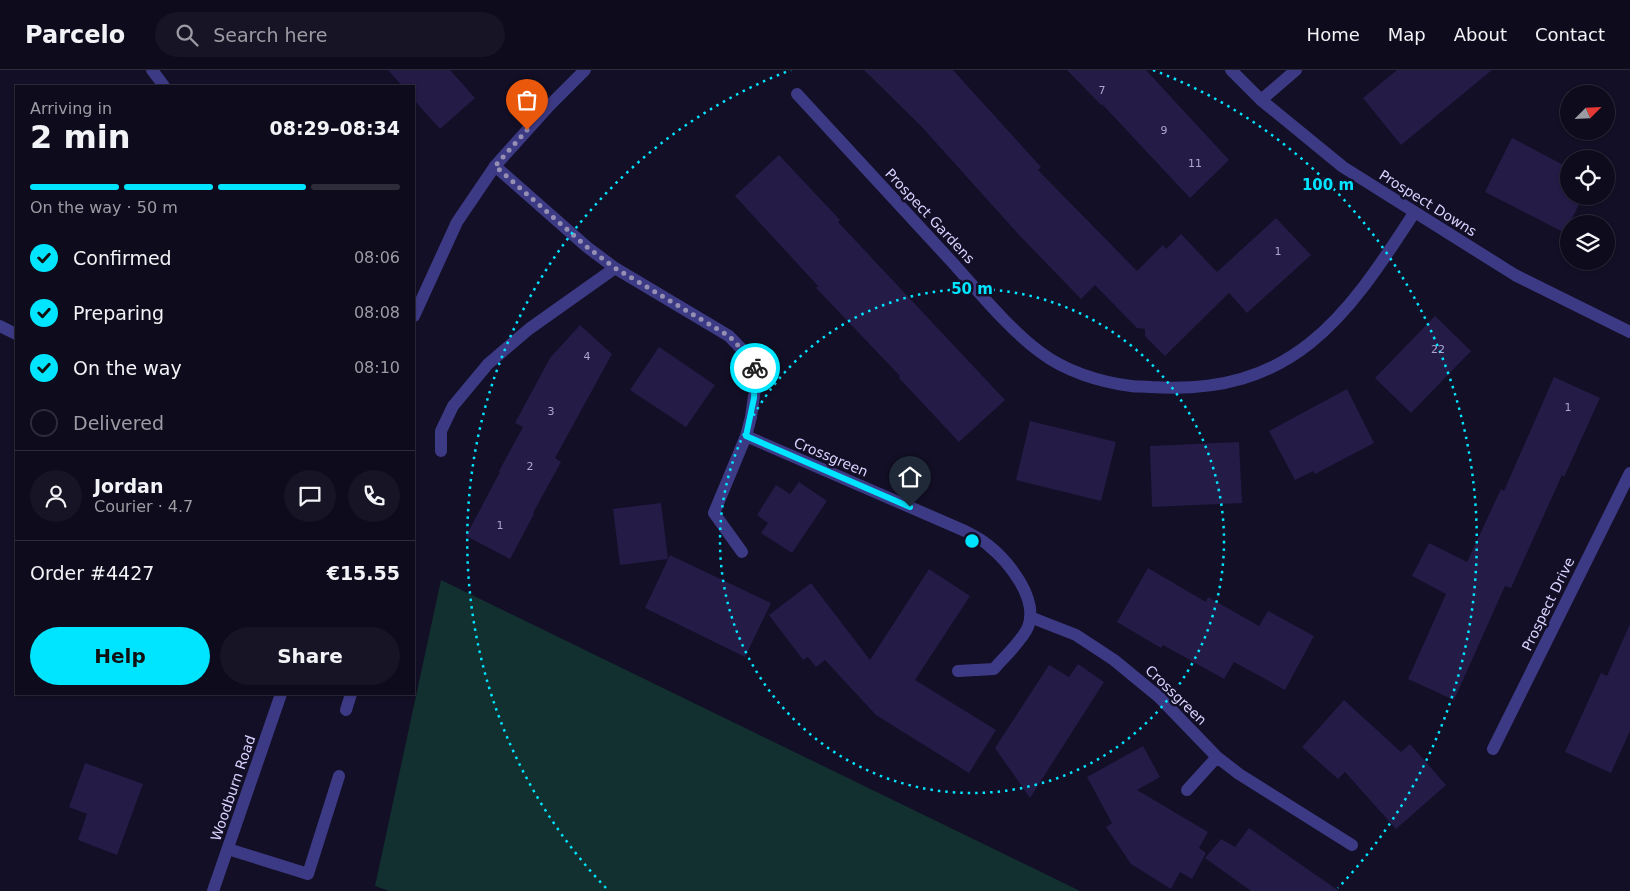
<!DOCTYPE html>
<html lang="en">
<head>
<meta charset="utf-8">
<style>
  :root { --surface:#0e0b1c; --page:#171425; --text:#f1f3f6; --muted:#9b9ba3; --line:#2e2b3b; --accent:#00e5ff }
  body { margin:0; font-family:"DejaVu Sans",sans-serif; background:var(--page); color:var(--text); height:100vh; display:flex; flex-direction:column; font-size:19px; white-space:nowrap }
  * { box-sizing:border-box; margin:0 }
  p { font-size:16px; color:var(--muted) }
  .icon { flex:none; width:28px; height:28px; fill:none; stroke:currentColor; stroke-width:2; stroke-linecap:round; stroke-linejoin:round }
  .map { position:relative; flex:1; overflow:hidden }
  .drawer { position:absolute; left:15px; top:15px; width:400px; height:610px; display:flex; flex-direction:column; background:var(--surface); border-radius:0px; box-shadow:0 1px 4px #0004,0 0 0 1px var(--line) }
  .drawer>* { flex:none }
  .needle { width:32px; rotate:66deg }
  .buttons { position:absolute; left:1560px; top:15px; display:grid; gap:10px }
  .buttons a { display:grid; place-items:center; width:55px; height:55px; border-radius:50%; background:var(--surface); box-shadow:0 1px 4px #0004,0 0 0 1px var(--line); font-size:25px }
  .pin { position:absolute; display:grid; place-items:center; width:42px; height:42px; color:#fff; margin:-51px -21px; border-radius:50% 50% 50% 0; rotate:-45deg; box-shadow:0 0 5px #0007 }
  .pin .icon { rotate:45deg }
  .courier { position:absolute; display:grid; place-items:center; width:50px; height:50px; margin:-25px; border:4px solid #00e5ff; border-radius:50%; background:#fff; color:#222; box-shadow:0 1px 6px #0007 }
  .head em { font-style:normal; font-weight:800 }
  .head div { display:flex; flex-direction:column-reverse }
  .head { display:flex; align-items:center; justify-content:space-between; height:85px; padding:0 15px }
  h1 { font-size:32px; font-weight:800; line-height:38px }
  .bar { display:grid; grid-template-columns:repeat(4,1fr); gap:8px 5px; align-content:center; height:60px; padding:0 15px }
  .bar i { height:6px; border-radius:4px; background:var(--line) }
  .bar .current { background:var(--accent) }
  .bar p { grid-column:span 4 }
  .line { display:flex; align-items:center; gap:12px; padding:0 15px; border-top:1px solid var(--line) }
  .line div { flex:1 }
  .round { display:grid; place-items:center; flex:none; width:52px; height:52px; border-radius:26px; background:var(--page) }
  ol { padding:0 15px; list-style:none }
  li { display:flex; align-items:center; gap:15px; height:55px }
  li p { margin-inline-start:auto }
  li .icon { padding:5px; border-radius:50%; background:var(--accent); color:#111; stroke-width:4 }
  li:last-child { color:var(--muted) }
  li i { width:28px; height:28px; border:2px solid var(--line); border-radius:50% }
  .primary-button { display:flex; gap:10px; margin-top:auto; padding:10px 15px }
  .primary-button a { flex:1; height:58px; border-radius:30px; background:var(--accent); color:#111; font-size:20px; font-weight:800; line-height:58px; text-align:center }
  .primary-button a+a { background:var(--page); color:var(--text) }
  header { display:flex; align-items:center; gap:30px; box-sizing:border-box; height:70px; padding:0 25px; background:var(--surface); border-bottom:1px solid var(--line) }
  header strong { font-size:24px }
  nav { display:flex; gap:28px; margin-inline-start:auto; font-size:18px }
  .search { width:350px; height:45px; background:var(--page); display:flex; align-items:center; gap:12px; box-sizing:border-box; padding:0 18px; border-radius:28px; color:var(--muted); font-size:19px }
  .map>svg:first-child { display:block }
</style>
</head>
<body>
<header>
<strong>Parcelo</strong>
<div class="search"><svg class="icon" aria-label="search" viewBox="0 0 24 24"><circle cx="10" cy="10" r="6"/><path d="M15 15l6 6"/></svg>Search here</div>
<nav><a>Home</a><a>Map</a><a>About</a><a>Contact</a></nav>
</header>
<div class="map">
<svg width="1630" height="821" viewBox="0 0 1630 821">
  <rect width="100%" height="100%" fill="#130f26"/>
  <path fill="#12302f" d="M 441,510 L 1080,821 L 389,821 L 375,816 Z"/>
  <path fill="#241b47" d="M 388,0 L 450,0 L 475,28 L 440,59 L 414,30 L 414,16 L 402,16 Z
    M 864,0 L 953,0 L 1041,97 L 1038,100 L 1137,201 L 1163,175 L 1166,179 L 1181,164 L 1217,202 L 1276,148 L 1311,185 L 1247,243 L 1229,223 L 1165,286 L 1145,266 L 1145,259 L 1137,258 L 1095,215 L 1081,229 L 1020,166 L 921,56 Z
    M 1067,0 L 1146,0 L 1229,90 L 1190,128 L 1102,34 L 1101,35 Z
    M 1397,0 L 1492,0 L 1401,75 L 1363,28 Z
    M 1512,68 L 1569,98 L 1569,126 L 1583,126 L 1565,163 L 1485,122 Z
    M 779,85 L 840,150 L 838,152 L 1005,330 L 959,372 L 899,308 L 900,306 L 816,218 L 818,216 L 735,126 Z
    M 1435,246 L 1471,281 L 1411,343 L 1375,308 Z
    M 580,255 L 612,284 L 555,388 L 561,392 L 533,443 L 534,444 L 510,489 L 466,466 L 500,402 L 499,401 L 523,357 L 515,353 L 550,288 Z
    M 659,277 L 715,315 L 686,357 L 630,320 Z
    M 1554,307 L 1600,328 L 1564,407 L 1562,405 L 1511,518 L 1505,516 L 1454,630 L 1408,609 L 1446,524 L 1412,506 L 1429,473 L 1467,492 L 1501,419 L 1504,421 Z
    M 1347,319 L 1374,373 L 1315,404 L 1313,401 L 1295,410 L 1269,361 Z
    M 1030,351 L 1116,372 L 1101,431 L 1016,410 Z
    M 1239,372 L 1242,433 L 1152,437 L 1150,376 Z
    M 799,412 L 827,431 L 792,483 L 761,463 L 768,453 L 757,445 L 776,415 L 790,424 Z
    M 661,433 L 668,489 L 620,495 L 613,439 Z
    M 670,485 L 771,533 L 745,587 L 645,538 Z
    M 1148,498 L 1206,532 L 1208,527 L 1259,556 L 1268,541 L 1314,566 L 1285,620 L 1234,592 L 1224,609 L 1163,575 L 1161,578 L 1117,552 Z
    M 929,499 L 970,526 L 915,610 L 996,660 L 969,703 L 876,645 L 825,590 L 816,597 L 808,587 L 803,590 L 769,545 L 811,513 L 870,590 Z
    M 1630,554 L 1630,661 L 1611,703 L 1565,682 L 1601,603 L 1607,606 Z
    M 1078,594 L 1104,612 L 1030,728 L 995,678 L 1049,595 L 1069,607 Z
    M 1344,630 L 1401,682 L 1410,674 L 1446,715 L 1396,759 L 1345,702 L 1338,709 L 1302,677 Z
    M 1143,676 L 1160,707 L 1137,720 L 1208,762 L 1199,778 L 1206,783 L 1192,809 L 1180,802 L 1171,819 L 1131,794 L 1106,757 L 1112,753 L 1087,707 Z
    M 85,693 L 143,714 L 117,785 L 78,770 L 87,744 L 69,737 Z
    M 1249,758 L 1290,787 L 1339,821 L 1251,821 L 1205,788 L 1221,769 L 1235,777 Z"/>
  <g fill="none" stroke-linecap="round" stroke-linejoin="round">
    <path stroke="#3d3a85" stroke-width="12" d="M 346,640 L 351,624
      M 228,779 L 308,804 L 339,706"/>
    <path stroke="#3d3a85" stroke-width="12" d="M 152,0 L 164,16
      M 1231,0 L 1261,30 L 1343,97 L 1515,205 L 1630,262
      M 797,24 C 849,80 900,136 952,192 C 978,221 1009,259 1040,282 C 1065,301 1099,312 1131,316 C 1137,317 1144,316 1151,317 C 1292,326 1345,250 1414,143
      M 1261,30 L 1296,0
      M 495,96 L 587,177 L 615,198 L 729,266 L 752,290 L 755,300 L 755,319 L 751,347 L 746,366 L 714,443 L 742,482
      M 0,256 L 16,264
      M 746,366 L 965,461 C 973,465 981,469 988,475 C 1009,492 1039,529 1028,557 C 1022,571 1004,587 994,599 L 958,601
      M 441,381 L 441,361 L 453,336 L 488,294 L 529,259 L 615,198
      M 1030,547 L 1076,565 L 1114,590 L 1159,627 L 1217,687 L 1239,704 L 1352,775
      M 1493,679 L 1630,403
      M 1187,720 L 1217,687"/>
    <path stroke="#3d3a85" stroke-width="12" d="M 414,246 L 457,152 L 495,96 L 549,36 L 585,0
      M 213,821 L 281,624"/>
  </g>
  <g fill="none" stroke-linecap="round" stroke-linejoin="round">
    <path stroke="#948fb3" stroke-width="5" stroke-dasharray="0 9" d="M 527,60 L 495,96 L 587,177 L 615,198 L 729,266 L 752,290 L 755,298"/>
    <path stroke="#00e5ff" stroke-width="6" d="M 755,298 L 754,328 L 746,366 L 910,437"/>
  </g>
  <g fill="none" stroke="#00e5ff" stroke-width="2.5" stroke-dasharray="2.5 5">
    <circle cx="972" cy="471" r="252"/>
    <path d="M606 818A504 504 0 0 1 791 0M1153 0A504 504 0 0 1 1338 818"/>
  </g>
  <g text-anchor="middle" stroke-width="5" stroke-linejoin="round" paint-order="stroke">
    <g font-size="11" fill="#aca6d1">
      <text x="1102" y="24">7</text>
      <text x="1164" y="64">9</text>
      <text x="1195" y="97">11</text>
      <text x="1278" y="185">1</text>
      <text x="1438" y="283">22</text>
      <text x="587" y="290">4</text>
      <text x="1568" y="341">1</text>
      <text x="551" y="345">3</text>
      <text x="530" y="400">2</text>
      <text x="500" y="459">1</text>
    </g>
    <g font-size="14" fill="#d9d4ff" stroke="#130f26">
      <text transform="translate(1428 133) rotate(32)" y="5">Prospect Downs</text>
      <text transform="translate(930 146) rotate(47)" y="5">Prospect Gardens</text>
      <text transform="translate(831 387) rotate(23)" y="5">Crossgreen</text>
      <text transform="translate(1548 534) rotate(-64)" y="5">Prospect Drive</text>
      <text transform="translate(1176 625) rotate(44)" y="5">Crossgreen</text>
      <text transform="translate(233 718) rotate(-71)" y="5">Woodburn Road</text>
    </g>
  </g>
  <circle cx="972" cy="471" r="8" fill="#00e5ff" stroke="#130f26" stroke-width="2.5"/>
  <g font-size="15" text-anchor="middle" font-weight="bold" fill="#00e5ff" stroke="#130f26" stroke-width="5" stroke-linejoin="round" paint-order="stroke">
    <text x="1328" y="120">100 m</text>
    <text x="972" y="224">50 m</text>
  </g>
</svg>
<div class="buttons">
<a><svg class="needle" viewBox="-14 -14 28 28"><path d="M0-13l5 13h-10z" fill="#e53935"/><path d="M0 13l5-13h-10z" fill="#9b9ba3"/></svg></a>
<a><svg class="icon" aria-label="locate" viewBox="0 0 24 24"><circle cx="12" cy="12" r="6"/><path d="M12 2v4M12 18v4M2 12h4M18 12h4"/></svg></a>
<a><svg class="icon" aria-label="layers" viewBox="0 0 24 24"><path d="M12 4l9 5-9 5-9-5zM3 14l9 5 9-5"/></svg></a>
</div>
<div class="pin" style="left:527px;top:60px;background:#ea580c"><svg class="icon" aria-label="bag" viewBox="0 0 24 24"><path d="M5 8h14l-1 12H6zM9 8a3 3 0 0 1 6 0"/></svg></div>
<div class="pin" style="left:910px;top:437px;background:#1f2937"><svg class="icon" aria-label="home" viewBox="0 0 24 24"><path d="M3 11l9-7 9 7M6 9v11h12V9"/></svg></div>
<div class="courier" style="left:755px;top:298px"><svg class="icon" aria-label="bike" viewBox="0 0 24 24"><circle cx="6" cy="16" r="4"/><circle cx="18" cy="16" r="4"/><path d="M6 16l4-8h5l3 8M10 8l3 8H6M13 5h3"/></svg></div>
<section class="drawer">
<div class="head"><div><h1>2 min</h1><p>Arriving in</p></div><em>08:29–08:34</em></div>
<div class="bar"><i class="current"></i><i class="current"></i><i class="current"></i><i></i><p>On the way · 50 m</p></div>
<ol>
<li><svg class="icon" aria-label="check" viewBox="0 0 24 24"><path d="M5 12l5 5 9-10"/></svg>Confirmed<p>08:06</p></li>
<li><svg class="icon" aria-label="check" viewBox="0 0 24 24"><path d="M5 12l5 5 9-10"/></svg>Preparing<p>08:08</p></li>
<li><svg class="icon" aria-label="check" viewBox="0 0 24 24"><path d="M5 12l5 5 9-10"/></svg>On the way<p>08:10</p></li>
<li><i></i>Delivered</li>
</ol>
<div class="line" style="height:90px"><a class="round"><svg class="icon" aria-label="person" viewBox="0 0 24 24"><circle cx="12" cy="8" r="4"/><path d="M4 21q1-7 8-7t8 7"/></svg></a><div><b>Jordan</b><p>Courier · 4.7</p></div><a class="round"><svg class="icon" aria-label="chat" viewBox="0 0 24 24"><path d="M4 5h16v11H9l-5 4z"/></svg></a><a class="round"><svg class="icon" aria-label="phone" viewBox="0 0 24 24"><path d="M5 4h4l2 5-3 2q2 4 5 5l2-3 5 2v4C11 20 4 13 5 4z"/></svg></a></div>
<div class="line" style="height:65px"><div>Order #4427</div><b>€15.55</b></div>
<div class="primary-button"><a>Help</a><a>Share</a></div>
</section>
</div>
</body>
</html>
